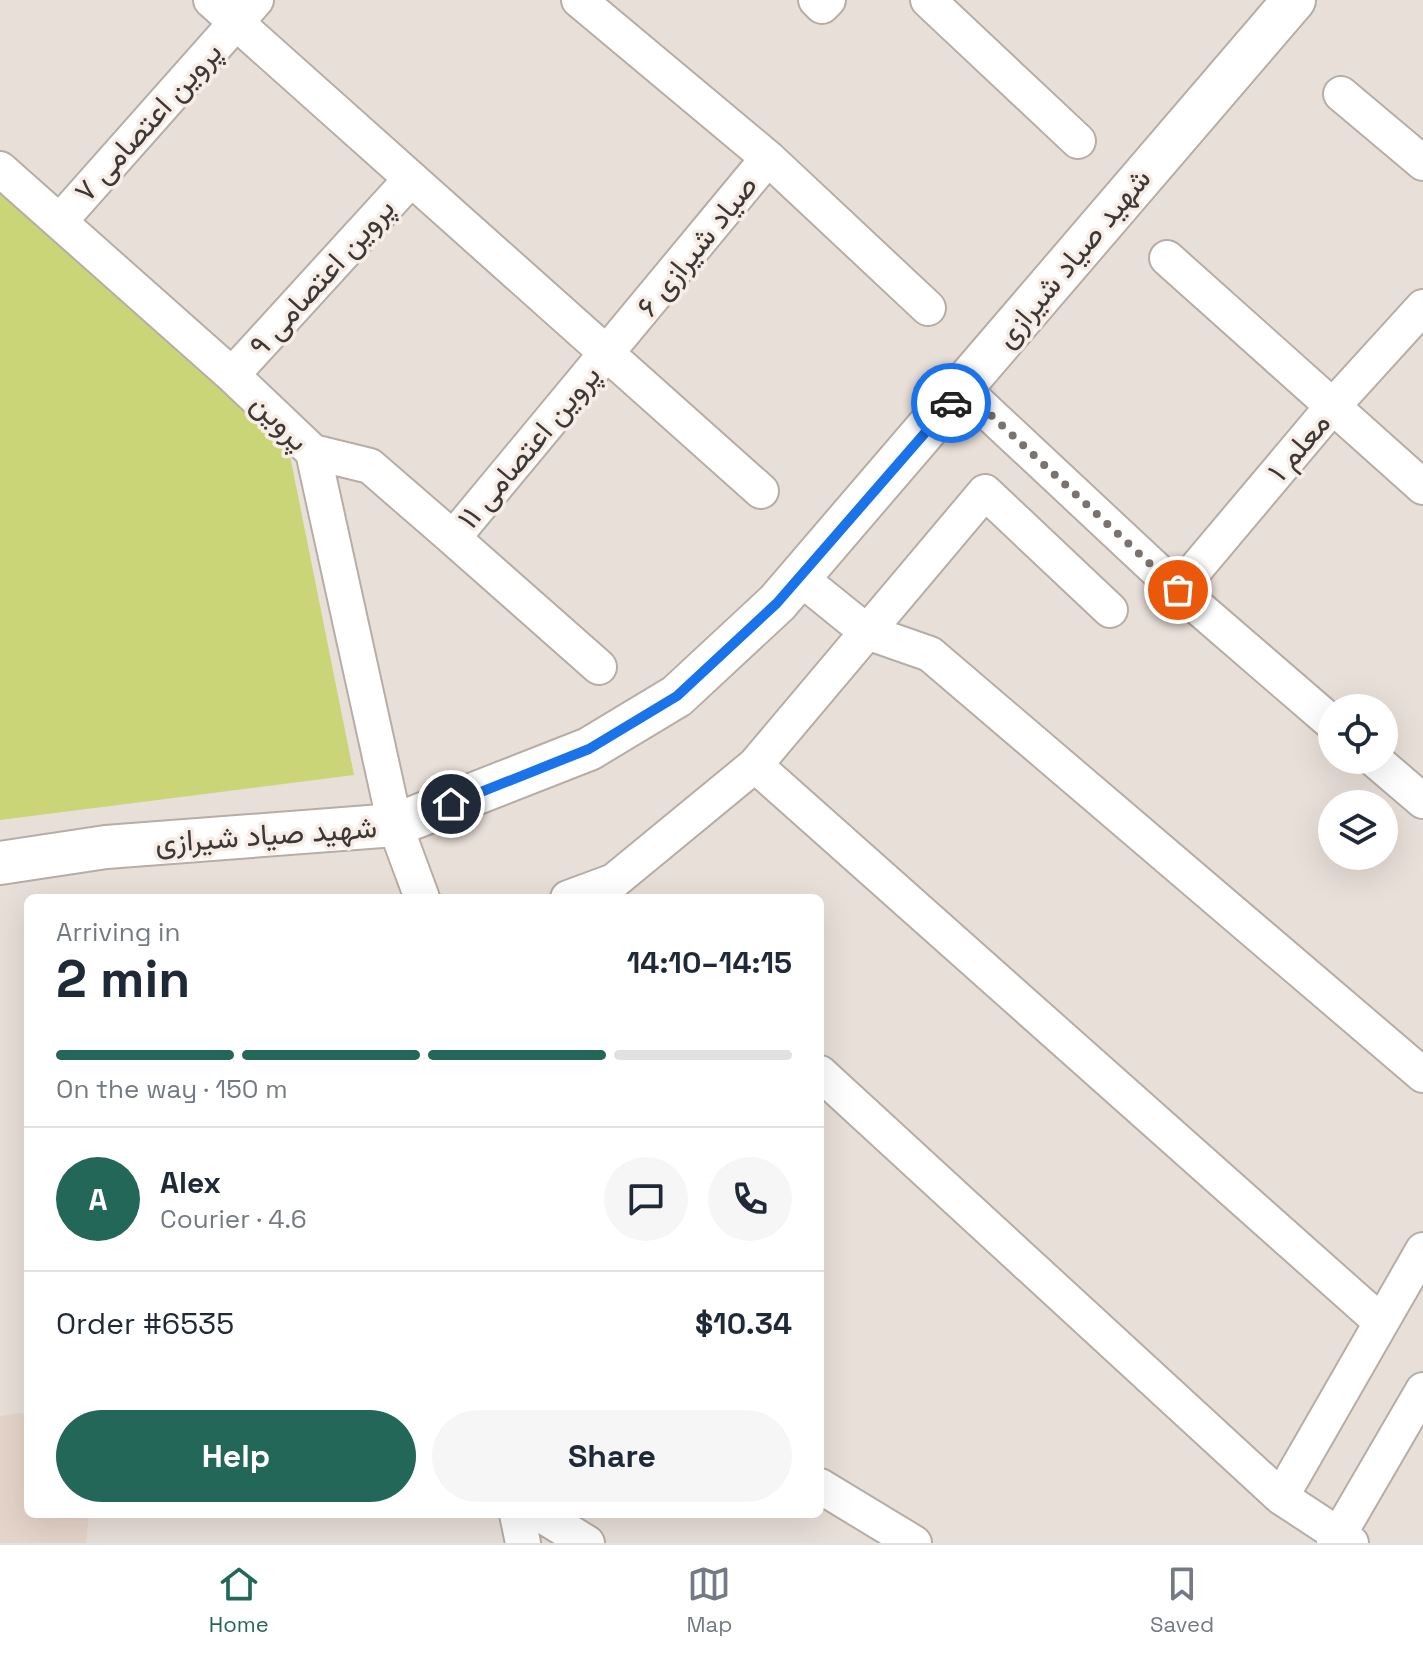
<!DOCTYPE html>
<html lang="en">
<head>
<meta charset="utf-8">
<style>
  :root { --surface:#fff; --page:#f6f6f7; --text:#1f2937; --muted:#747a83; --line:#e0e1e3; --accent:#236759 }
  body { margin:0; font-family:"Space Grotesk",Vazirmatn,sans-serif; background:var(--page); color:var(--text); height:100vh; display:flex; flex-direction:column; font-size:30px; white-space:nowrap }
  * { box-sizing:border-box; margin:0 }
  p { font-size:26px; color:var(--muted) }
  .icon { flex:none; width:44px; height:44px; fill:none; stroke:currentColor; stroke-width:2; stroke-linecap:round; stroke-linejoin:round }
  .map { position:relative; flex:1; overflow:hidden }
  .sheet { position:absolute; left:24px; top:894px; width:800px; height:624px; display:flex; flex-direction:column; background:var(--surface); border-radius:12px; box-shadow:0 8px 32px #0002 }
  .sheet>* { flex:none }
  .buttons { position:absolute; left:1318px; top:694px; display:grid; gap:16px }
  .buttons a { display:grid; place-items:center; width:80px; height:80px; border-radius:50%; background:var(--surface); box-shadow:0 8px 32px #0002; font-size:40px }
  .pin { position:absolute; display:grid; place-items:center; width:68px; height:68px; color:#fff; margin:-34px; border:4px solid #fff; border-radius:50%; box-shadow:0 2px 8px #0007 }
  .courier { position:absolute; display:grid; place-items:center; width:80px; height:80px; margin:-40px; border:6px solid #1a73e8; border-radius:50%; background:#fff; color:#222; box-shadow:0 2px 10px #0007 }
  .summary em { font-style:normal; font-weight:600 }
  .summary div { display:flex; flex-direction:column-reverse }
  .summary { display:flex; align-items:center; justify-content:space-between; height:136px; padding:0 32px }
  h1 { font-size:52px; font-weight:600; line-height:60px }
  .bar { display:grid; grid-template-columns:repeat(4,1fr); gap:12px 8px; align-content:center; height:96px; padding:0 32px }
  .bar i { height:10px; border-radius:6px; background:var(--line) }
  .bar .current { background:var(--accent) }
  .bar p { grid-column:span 4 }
  .line { display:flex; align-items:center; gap:20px; padding:0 32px; border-top:2px solid var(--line) }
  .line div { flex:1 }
  .round { display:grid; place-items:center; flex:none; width:84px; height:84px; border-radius:42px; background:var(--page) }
  .button { display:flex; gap:16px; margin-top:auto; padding:16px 32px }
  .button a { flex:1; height:92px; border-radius:48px; background:var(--accent); color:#fff; font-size:32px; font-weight:600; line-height:92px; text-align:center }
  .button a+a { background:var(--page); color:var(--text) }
  .menu { display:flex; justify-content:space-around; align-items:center; height:112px; border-top:2px solid var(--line); background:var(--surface); font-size:22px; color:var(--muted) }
  .menu a { display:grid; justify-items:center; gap:4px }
  .menu .current { color:var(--accent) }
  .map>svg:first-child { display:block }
</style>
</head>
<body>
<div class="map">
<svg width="1423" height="1543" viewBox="0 0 1423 1543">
  <rect width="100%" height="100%" fill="#e9dfd9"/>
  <path fill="#e5d4c9" d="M 28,1412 L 28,1514 L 89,1514 L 86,1543 L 0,1543 L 0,1416 Z"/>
  <path fill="#c9d576" d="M 0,192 L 286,436 L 354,775 L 0,820 Z"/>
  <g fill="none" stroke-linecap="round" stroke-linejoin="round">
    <g stroke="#b6ada6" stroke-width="38">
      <path id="minor" d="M 211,0 L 761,491
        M 579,0 L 768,158 L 928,308
        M 816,0 L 822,6 L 828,0
        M 928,0 L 1078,141
        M 1341,94 L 1423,163
        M 0,169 L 232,375 L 313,452 L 395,825 L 422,898
        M 60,221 L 256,0
        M 1167,258 L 1423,487
        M 232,375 L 411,179
        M 963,389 L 1178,590 L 1332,723
        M 313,452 L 370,466 L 453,538
        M 799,577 L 867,632 L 930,654 L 1423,1075
        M 1178,590 L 1332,407 L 1423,307
        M 1110,610 L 985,492 L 755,765 L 1381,1322
        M 599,667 L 453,538 L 768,158
        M 1375,760 L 1423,801
        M 568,898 L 614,881 L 755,765
        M 820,1073 L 1281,1497 L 1351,1543
        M 820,1486 L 914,1543
        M 1281,1497 L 1423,1250
        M 517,1514 L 523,1543
        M 540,1514 L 587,1543
        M 1334,1543 L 1423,1390"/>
    </g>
    <g stroke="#b6ada6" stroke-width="46">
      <path id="major" d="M 0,863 L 106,847 L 395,825 L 589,749 L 677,696 L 777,603 L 1294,0"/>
    </g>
    <use href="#minor" stroke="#fff" stroke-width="34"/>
    <use href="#major" stroke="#fff" stroke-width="42"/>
  </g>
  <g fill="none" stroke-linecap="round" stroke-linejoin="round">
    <path stroke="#79726f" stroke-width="8" stroke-dasharray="0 14.4" d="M 951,403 L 963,389 L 1178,590"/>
    <path stroke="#1a73e8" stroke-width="10" d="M 451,804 L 589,749 L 677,696 L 777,603 L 951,403"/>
  </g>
  <g text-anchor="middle" stroke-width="7" stroke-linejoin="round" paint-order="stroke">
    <g font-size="30" fill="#3c3836" stroke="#f7ede6">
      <text transform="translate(148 122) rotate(-48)" y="10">پروین اعتصامی ۷</text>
      <text transform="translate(697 246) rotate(-51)" y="10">صیاد شیرازی ۶</text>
      <text transform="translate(1073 258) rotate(-50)" y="10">شهید صیاد شیرازی</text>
      <text transform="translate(322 277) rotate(-48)" y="10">پروین اعتصامی ۹</text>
      <text transform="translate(280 422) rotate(45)" y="10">پروین</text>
      <text transform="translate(529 447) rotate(-50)" y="10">پروین اعتصامی ۱۱</text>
      <text transform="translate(1299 447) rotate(-50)" y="10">معلم ۱</text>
      <text transform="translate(266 835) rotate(-4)" y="10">شهید صیاد شیرازی</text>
    </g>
  </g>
</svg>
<div class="buttons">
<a><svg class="icon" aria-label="locate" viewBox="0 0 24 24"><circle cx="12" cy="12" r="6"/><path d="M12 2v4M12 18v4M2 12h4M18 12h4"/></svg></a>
<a><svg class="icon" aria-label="layers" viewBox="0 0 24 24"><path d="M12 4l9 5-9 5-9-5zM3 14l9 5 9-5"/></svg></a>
</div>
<div class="pin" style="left:1178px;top:590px;background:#ea580c"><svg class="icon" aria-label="bag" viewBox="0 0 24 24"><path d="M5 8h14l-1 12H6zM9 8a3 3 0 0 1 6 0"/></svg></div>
<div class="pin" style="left:451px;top:804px;background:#1f2937"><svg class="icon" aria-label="home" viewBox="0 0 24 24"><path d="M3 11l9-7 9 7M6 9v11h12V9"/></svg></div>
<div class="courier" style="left:951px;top:403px"><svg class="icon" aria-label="car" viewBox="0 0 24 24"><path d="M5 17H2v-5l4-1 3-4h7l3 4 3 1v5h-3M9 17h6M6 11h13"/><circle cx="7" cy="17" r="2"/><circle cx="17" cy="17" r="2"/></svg></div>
<section class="sheet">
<div class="summary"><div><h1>2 min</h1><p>Arriving in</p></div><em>14:10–14:15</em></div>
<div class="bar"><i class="current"></i><i class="current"></i><i class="current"></i><i></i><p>On the way · 150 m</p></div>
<div class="line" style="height:144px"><b class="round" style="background:var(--accent);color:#fff">A</b><div><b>Alex</b><p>Courier · 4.6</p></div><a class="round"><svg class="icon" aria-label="chat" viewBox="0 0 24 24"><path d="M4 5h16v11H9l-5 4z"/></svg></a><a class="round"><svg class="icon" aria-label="phone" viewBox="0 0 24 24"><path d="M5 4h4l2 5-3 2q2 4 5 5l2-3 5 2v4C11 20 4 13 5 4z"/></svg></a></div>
<div class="line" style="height:104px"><div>Order #6535</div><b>$10.34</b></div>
<div class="button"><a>Help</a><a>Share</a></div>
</section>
</div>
<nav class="menu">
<a class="current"><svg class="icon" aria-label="home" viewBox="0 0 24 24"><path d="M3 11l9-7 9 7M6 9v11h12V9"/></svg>Home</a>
<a><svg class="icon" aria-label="map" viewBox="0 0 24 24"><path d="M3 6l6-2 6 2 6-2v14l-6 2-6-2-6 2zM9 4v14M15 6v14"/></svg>Map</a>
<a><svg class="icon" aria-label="saved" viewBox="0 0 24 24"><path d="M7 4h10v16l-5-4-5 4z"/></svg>Saved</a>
</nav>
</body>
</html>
